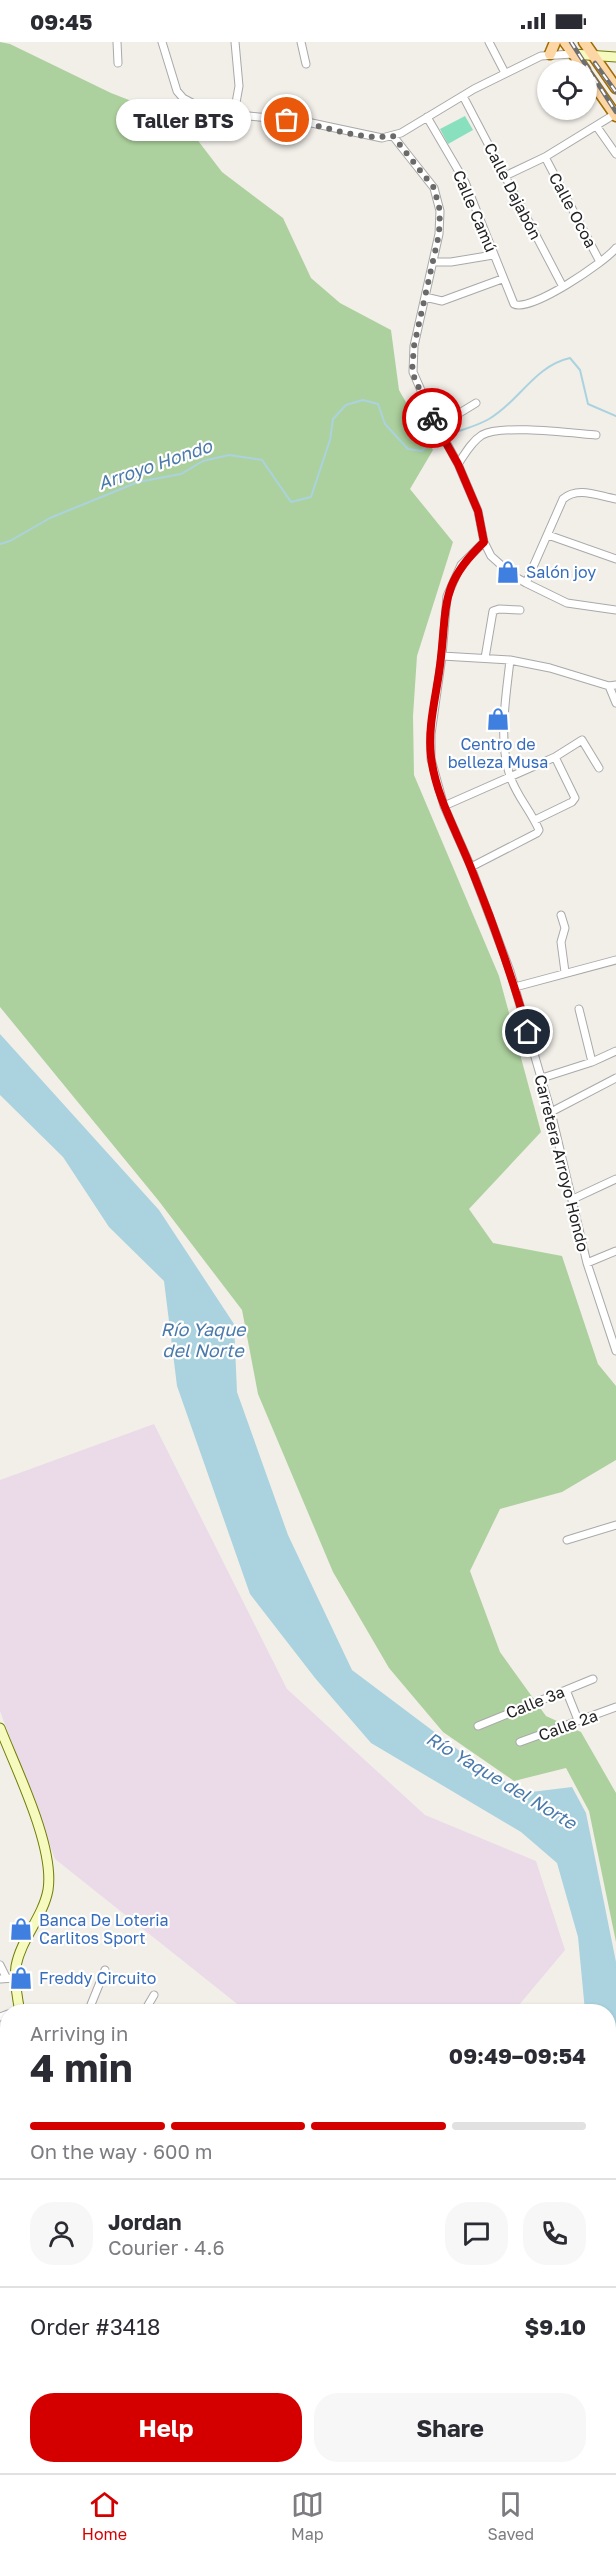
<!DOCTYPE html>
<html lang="en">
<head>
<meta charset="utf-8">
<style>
  :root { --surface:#fff; --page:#f7f7f7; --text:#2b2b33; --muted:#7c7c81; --line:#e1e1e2; --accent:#d40000 }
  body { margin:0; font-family:"Golos Text",sans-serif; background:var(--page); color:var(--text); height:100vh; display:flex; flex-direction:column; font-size:22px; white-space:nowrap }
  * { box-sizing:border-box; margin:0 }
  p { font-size:20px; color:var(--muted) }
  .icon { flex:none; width:33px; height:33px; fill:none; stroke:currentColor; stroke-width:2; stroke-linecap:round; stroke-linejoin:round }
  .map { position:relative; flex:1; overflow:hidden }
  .drawer { position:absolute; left:0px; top:1962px; width:616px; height:470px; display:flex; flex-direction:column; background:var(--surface); border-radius:24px 24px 0 0; box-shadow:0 2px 4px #0004 }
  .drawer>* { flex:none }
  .buttons { position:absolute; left:537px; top:18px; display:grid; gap:12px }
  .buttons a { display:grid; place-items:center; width:60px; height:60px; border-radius:50%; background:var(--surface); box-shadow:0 2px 4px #0004; font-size:30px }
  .pin { position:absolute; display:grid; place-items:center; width:51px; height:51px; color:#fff; margin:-26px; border:3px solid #fff; border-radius:50%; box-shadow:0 2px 6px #0007 }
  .courier { position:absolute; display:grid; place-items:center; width:60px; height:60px; margin:-30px; border:4px solid #d40000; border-radius:50%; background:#fff; color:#222; box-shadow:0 2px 8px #0007 }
  .bubble { position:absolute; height:42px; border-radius:21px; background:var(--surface); box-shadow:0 2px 4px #0004; font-size:20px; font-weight:700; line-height:42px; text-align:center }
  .headline em { font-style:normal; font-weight:700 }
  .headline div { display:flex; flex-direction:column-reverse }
  .headline { display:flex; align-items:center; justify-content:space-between; height:102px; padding:0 30px }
  h1 { font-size:39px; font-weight:700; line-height:45px }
  .bar { display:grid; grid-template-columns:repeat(4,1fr); gap:9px 6px; align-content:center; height:72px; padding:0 30px }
  .bar i { height:8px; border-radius:4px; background:var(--line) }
  .bar .on { background:var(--accent) }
  .bar p { grid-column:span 4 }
  .line { display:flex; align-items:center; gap:15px; padding:0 30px; border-top:2px solid var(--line) }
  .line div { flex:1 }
  .round { display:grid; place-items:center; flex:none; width:63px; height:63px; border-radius:24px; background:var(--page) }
  .cta { display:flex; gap:12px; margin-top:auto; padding:12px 30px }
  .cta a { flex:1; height:69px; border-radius:24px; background:var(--accent); color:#fff; font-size:24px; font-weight:700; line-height:69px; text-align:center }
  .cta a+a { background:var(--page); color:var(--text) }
  .status { display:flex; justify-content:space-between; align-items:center; height:42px; padding:0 30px; background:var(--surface); direction:ltr }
  .status svg { height:16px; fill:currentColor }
  .tab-bar { display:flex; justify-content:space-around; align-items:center; height:84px; border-top:2px solid var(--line); background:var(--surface); font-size:16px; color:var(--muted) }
  .tab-bar a { display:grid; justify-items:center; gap:3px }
  .tab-bar .on { color:var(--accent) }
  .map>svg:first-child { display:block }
</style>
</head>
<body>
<div class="status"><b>09:45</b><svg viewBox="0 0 49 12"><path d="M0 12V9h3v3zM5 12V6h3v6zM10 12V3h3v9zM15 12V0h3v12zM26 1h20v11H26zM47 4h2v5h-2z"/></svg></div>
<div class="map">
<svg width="616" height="2431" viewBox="0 0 616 2431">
  <rect width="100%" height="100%" fill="#f2efe9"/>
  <path fill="#ebdbe8" d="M 154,1382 L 287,1647 L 425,1773 L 536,1819 L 565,1908 L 514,1969 L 246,1969 L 55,1817 L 0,1669 L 0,1438 Z"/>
  <path fill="#add19e" d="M 0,0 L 10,2 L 111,51 L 183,79 L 222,130 L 283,176 L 311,236 L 340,261 L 391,288 L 399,348 L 433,408 L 410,447 L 453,500 L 417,614 L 413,674 L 414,733 L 499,934 L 541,1090 L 469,1167 L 493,1201 L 562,1214 L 598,1322 L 616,1344 L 616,1418 L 562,1450 L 500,1467 L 470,1529 L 500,1610 L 546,1674 L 581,1690 L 616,1751 L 616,1900 L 589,1769 L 566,1726 L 514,1739 L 443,1690 L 389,1626 L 333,1530 L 258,1352 L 242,1268 L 158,1158 L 0,965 Z
    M 609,2192 L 616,2217 L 616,2431 L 364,2431 L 358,2424 L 609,2424 Z"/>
  <path fill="#88e0be" d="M 465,74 L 473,88 L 448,102 L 440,87 Z"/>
  <path fill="#aad3df" d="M 0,992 L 159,1168 L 234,1282 L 237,1350 L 288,1493 L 352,1628 L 473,1719 L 523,1751 L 572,1745 L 586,1771 L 616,1920 L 616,2188 L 609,2162 L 609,1970 L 585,1969 L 578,1895 L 557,1821 L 521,1790 L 371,1701 L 315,1636 L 250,1552 L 177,1344 L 164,1239 L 109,1185 L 63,1115 L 0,1053 Z"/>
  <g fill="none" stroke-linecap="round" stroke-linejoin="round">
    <path stroke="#aad3df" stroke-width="2" d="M 0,502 L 10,499 L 50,476 L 138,440 L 181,432 L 203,419 L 229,413 L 262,418 L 291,460 L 311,455 L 330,398 L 333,377 L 346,363 L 363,358 L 378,362 L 385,382 L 408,407 L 422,409 C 441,390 466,390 489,377 C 519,360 534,324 570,316 L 580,328 L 588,362 L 616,374"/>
    <g stroke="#a9a9a9" stroke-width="9">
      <path id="street" d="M 117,0 L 118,21
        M 162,0 L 177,49 L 183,56 L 194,62 L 240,73 L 307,80 L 382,96 L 401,91 L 474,47 L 541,14 L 573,12
        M 301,0 L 306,22
        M 489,0 L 505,31
        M 463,54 L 563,245
        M 234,72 L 239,44 L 235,0
        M 427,75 L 465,140 L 514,262 C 530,271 605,220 616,206
        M 597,85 L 616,112
        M 393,94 L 434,146 L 440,169 L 439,192 L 414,304 L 413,330 L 434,378 L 458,422 L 478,469 L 484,500 L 491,514 L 512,533 L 526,541 L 567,561 L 616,568
        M 545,115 L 600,220
        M 505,134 L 545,115 L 615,72
        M 433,220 L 451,220 L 493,213
        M 425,255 L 442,259 L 502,237
        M 431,372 L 453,375 L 476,361
        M 458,422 C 465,412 471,400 482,393 C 502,382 571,391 596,393
        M 548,493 L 616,517
        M 484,500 L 461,523 L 447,554 L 442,614 L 431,692 L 431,717 L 444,764 L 471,825 L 510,929 L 551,1070 L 587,1221 L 616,1309
        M 526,541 L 563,457 C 578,444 598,454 616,457
        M 442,614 L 510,618 L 550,626 L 609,644 L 616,643
        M 485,616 L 493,569 L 499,567 L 520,568
        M 609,644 L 616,661
        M 555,715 L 582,698 L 599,726
        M 444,764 L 555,715 L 575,756 L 572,760 L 535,778
        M 471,825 L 537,791 L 539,788 C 531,769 516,753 510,734 C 498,697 506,656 510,618
        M 561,873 L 565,886 L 561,900 L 565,930
        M 515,945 L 616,918
        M 579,967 L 592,1020
        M 542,1036 L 592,1020 L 616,1009
        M 551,1070 L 616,1036
        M 573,1157 L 616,1137
        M 587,1221 L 616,1209
        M 567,1498 L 616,1483
        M 566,1648 L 578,1678
        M 478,1684 L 593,1637
        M 520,1700 L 616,1665
        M 0,1923 L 6,1935
        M 0,1937 L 15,1936
        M 88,1970 L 105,1928
        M 144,1970 L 154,1953
        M 0,1975 L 8,1972
        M 0,2066 L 8,2061
        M 0,2214 L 6,2211
        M 0,2268 L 8,2277
        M 0,2371 L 8,2366
        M 127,2424 L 130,2431
        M 0,2428 L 2,2431
        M 11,2431 L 27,2424
        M 74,2431 L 79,2424
        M 181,2431 L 190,2424"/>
    </g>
    <g stroke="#707d05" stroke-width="11">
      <path id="secondary" d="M 573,12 L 616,15
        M 0,1686 C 16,1727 55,1805 48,1848 C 43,1875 21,1897 16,1924 C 14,1939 17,1955 20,1970
        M 347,2424 L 353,2431"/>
    </g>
    <g stroke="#a06b00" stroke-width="13">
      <path id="primary" d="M 565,0 L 585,28
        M 584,0 L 616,46
        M 550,12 L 555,0
        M 586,31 L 616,74"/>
    </g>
    <use href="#street" stroke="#fff" stroke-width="7"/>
    <use href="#secondary" stroke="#f7fabf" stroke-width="9"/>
    <use href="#primary" stroke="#fcd6a4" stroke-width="10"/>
    <g stroke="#707070" stroke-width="4.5">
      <path id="rail" d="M 571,0 L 616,70
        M 595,21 L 616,50"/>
    </g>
    <use href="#rail" stroke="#fff" stroke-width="2" stroke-dasharray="7" stroke-linecap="butt"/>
  </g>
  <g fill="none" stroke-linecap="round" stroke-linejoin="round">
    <path stroke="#6b6a68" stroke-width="6" stroke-dasharray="0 10.8" d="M 287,78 C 321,82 358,99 393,94 L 434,146 L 440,169 L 439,192 L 414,304 L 412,330 L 432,376"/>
    <path stroke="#d40000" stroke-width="8" d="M 432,376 L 458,422 L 478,469 L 484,500 C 441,541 447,561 441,615 C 438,648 427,682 431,715 C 436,755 457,790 471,826 C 493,880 512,935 528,990"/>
  </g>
  <defs>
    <g id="shop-bare" transform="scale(1.8)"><path d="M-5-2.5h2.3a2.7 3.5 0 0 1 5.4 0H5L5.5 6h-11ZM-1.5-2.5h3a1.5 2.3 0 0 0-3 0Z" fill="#3f7fe0" stroke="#fff" stroke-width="2.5" paint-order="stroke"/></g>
  </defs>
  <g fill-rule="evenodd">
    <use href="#shop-bare" x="508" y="530"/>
    <use href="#shop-bare" x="498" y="677"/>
    <use href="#shop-bare" x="21" y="1887"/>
    <use href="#shop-bare" x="21" y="1936"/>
  </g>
  <g text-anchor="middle" stroke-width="4.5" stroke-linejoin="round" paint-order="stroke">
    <g font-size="16" fill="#222" stroke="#fff">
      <text transform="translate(513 149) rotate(63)" y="6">Calle Dajabón</text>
      <text transform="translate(573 168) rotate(62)" y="6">Calle Ocoa</text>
      <text transform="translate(475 169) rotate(67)" y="6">Calle Camú</text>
      <text transform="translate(562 1121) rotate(76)" y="6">Carretera Arroyo Hondo</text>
      <text transform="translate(535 1660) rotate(-22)" y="6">Calle 3ª</text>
      <text transform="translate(568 1683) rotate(-20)" y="6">Calle 2ª</text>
    </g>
    <g font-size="16" fill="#366cbe" stroke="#fff" text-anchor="start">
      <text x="526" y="536">Salón joy</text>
      <text x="498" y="708" text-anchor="middle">Centro de<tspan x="498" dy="18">belleza Musa</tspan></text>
      <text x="39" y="1884">Banca De Loteria<tspan x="39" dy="18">Carlitos Sport</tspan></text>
      <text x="39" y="1942">Freddy Circuito</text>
    </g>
    <g font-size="18" font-style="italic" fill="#4a7aab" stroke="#fff">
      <text transform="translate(155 423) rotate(-19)" y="6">Arroyo Hondo</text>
      <text x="203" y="1294">Río Yaque<tspan x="203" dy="21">del Norte</tspan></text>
      <text transform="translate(501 1739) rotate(31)" y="6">Río Yaque del Norte</text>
    </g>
  </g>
</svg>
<div class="buttons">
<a><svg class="icon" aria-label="locate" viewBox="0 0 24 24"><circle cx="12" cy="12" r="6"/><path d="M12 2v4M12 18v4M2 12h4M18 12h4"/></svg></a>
</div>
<div class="pin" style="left:287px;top:78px;background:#ea580c"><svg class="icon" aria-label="bag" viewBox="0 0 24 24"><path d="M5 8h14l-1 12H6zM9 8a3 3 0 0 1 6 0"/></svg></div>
<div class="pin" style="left:528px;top:990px;background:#1f2937"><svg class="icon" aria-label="home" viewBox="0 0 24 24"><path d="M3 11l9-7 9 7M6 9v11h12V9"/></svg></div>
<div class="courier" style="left:432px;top:376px"><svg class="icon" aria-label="bike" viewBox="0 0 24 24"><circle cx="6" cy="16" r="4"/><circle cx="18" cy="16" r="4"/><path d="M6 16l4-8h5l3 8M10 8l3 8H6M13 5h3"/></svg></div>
<div class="bubble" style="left:116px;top:57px;width:135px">Taller BTS</div>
<section class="drawer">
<div class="headline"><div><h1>4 min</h1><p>Arriving in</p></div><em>09:49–09:54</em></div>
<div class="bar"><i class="on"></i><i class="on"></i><i class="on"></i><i></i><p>On the way · 600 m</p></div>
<div class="line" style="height:108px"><a class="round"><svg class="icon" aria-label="person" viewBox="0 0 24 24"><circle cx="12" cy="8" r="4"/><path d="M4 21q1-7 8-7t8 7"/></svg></a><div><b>Jordan</b><p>Courier · 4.6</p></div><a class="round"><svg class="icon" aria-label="chat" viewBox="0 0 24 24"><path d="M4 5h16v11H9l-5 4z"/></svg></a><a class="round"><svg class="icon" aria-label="phone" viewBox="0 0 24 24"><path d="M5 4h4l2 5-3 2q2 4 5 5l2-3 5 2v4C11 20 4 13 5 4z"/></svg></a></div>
<div class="line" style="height:78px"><div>Order #3418</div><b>$9.10</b></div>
<div class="cta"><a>Help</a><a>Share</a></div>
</section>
</div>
<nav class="tab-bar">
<a class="on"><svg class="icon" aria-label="home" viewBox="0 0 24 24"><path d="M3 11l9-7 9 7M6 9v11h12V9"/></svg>Home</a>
<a><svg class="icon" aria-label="map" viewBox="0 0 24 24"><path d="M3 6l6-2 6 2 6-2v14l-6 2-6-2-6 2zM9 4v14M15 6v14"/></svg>Map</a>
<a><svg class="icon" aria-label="saved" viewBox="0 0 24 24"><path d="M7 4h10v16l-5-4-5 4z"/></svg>Saved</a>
</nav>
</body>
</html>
